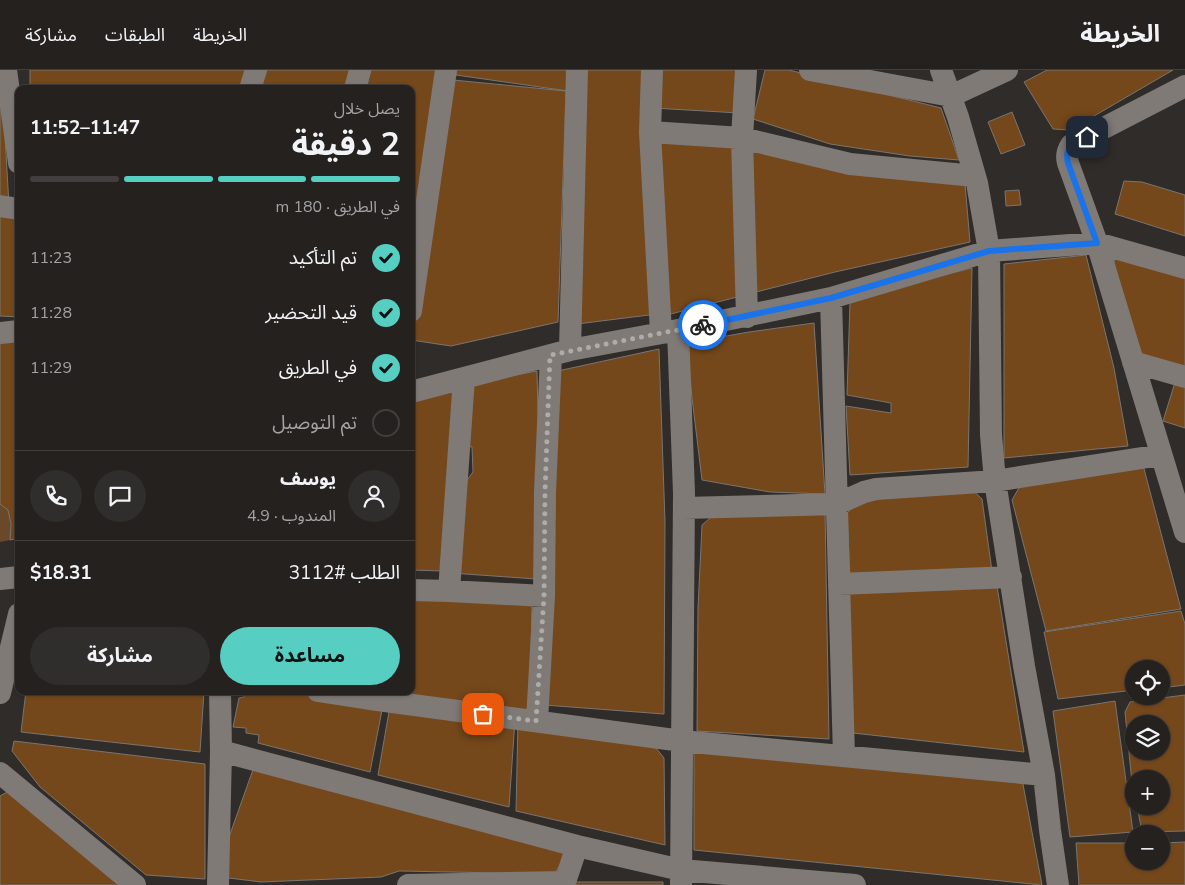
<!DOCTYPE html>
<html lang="ar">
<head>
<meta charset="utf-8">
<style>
  :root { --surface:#24211f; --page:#302e2c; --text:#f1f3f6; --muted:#a3a3a4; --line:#413e3d; --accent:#57cec2 }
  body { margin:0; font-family:"Nunito Sans","Noto Sans Arabic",sans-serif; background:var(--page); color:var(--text); direction:rtl; height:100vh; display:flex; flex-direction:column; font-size:19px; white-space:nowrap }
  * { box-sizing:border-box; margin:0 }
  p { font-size:16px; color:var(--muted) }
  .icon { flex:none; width:28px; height:28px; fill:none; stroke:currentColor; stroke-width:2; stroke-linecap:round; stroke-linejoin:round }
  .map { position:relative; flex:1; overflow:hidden; direction:ltr }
  .side { position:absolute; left:15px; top:15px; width:400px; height:610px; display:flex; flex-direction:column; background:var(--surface); border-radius:10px; box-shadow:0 1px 4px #0004,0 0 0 1px var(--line); direction:rtl }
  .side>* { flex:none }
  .buttons { position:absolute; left:1125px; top:590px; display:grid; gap:10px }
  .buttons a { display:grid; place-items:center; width:45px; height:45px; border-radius:50%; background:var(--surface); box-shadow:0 1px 4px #0004,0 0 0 1px var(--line); font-size:25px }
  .pin { position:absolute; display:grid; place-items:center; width:42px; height:42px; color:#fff; margin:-21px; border-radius:10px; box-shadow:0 2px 8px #0006 }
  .courier { position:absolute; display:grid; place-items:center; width:50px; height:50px; margin:-25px; border:4px solid #1a73e8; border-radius:50%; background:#fff; color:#222; box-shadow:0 1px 6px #0007 }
  .head em { font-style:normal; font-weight:700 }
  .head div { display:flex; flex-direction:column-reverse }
  .head { display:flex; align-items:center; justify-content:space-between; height:85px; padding:0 15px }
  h1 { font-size:32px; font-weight:700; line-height:38px }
  .bar { display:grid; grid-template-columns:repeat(4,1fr); gap:8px 5px; align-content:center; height:60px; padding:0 15px }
  .bar i { height:6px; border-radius:4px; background:var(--line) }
  .bar .on { background:var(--accent) }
  .bar p { grid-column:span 4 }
  .line { display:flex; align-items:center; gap:12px; padding:0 15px; border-top:1px solid var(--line) }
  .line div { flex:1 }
  .round { display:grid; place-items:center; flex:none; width:52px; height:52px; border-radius:26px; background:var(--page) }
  ol { padding:0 15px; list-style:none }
  li { display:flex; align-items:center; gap:15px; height:55px }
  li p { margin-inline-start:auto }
  li .icon { padding:5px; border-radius:50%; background:var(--accent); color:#111; stroke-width:4 }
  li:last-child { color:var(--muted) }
  li i { width:28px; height:28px; border:2px solid var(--line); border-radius:50% }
  .primary-button { display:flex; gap:10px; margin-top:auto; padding:10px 15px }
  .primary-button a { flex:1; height:58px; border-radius:30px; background:var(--accent); color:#111; font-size:20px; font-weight:700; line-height:58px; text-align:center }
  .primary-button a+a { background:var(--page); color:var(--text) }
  header { display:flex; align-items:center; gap:30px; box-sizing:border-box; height:70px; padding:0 25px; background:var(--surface); border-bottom:1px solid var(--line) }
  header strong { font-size:24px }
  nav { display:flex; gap:28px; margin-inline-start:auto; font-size:18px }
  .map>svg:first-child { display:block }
</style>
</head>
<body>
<header>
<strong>الخريطة</strong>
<nav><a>الخريطة</a><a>الطبقات</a><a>مشاركة</a></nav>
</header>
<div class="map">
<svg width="1185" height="815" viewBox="0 0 1185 815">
  <rect width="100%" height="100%" fill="#302c29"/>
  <path fill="#6a492b" d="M 0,434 L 8,440 L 11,454 L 10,470 L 0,472 Z"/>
  <path fill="#75481b" stroke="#797571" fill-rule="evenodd" d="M 30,0 L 252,0 L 247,19 L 30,19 Z
    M 258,0 L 354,0 L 349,19 L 252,19 Z
    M 371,0 L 437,0 L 411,178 L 411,19 L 366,19 Z
    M 456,0 L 569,0 L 568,21 L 456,5 Z
    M 585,0 L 646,0 L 657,244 L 577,254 Z
    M 652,0 L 737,0 L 739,43 L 653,38 Z
    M 765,0 L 789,0 L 941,38 L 959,90 L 910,86 L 830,74 L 753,49 Z
    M 1047,0 L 1173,0 L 1070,60 L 1053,59 L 1024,12 Z
    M 453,10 L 566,21 L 558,252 L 451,276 L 411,270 L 415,237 Z
    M 0,31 L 3,31 L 9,136 L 0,135 Z
    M 1012,42 L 1025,75 L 1001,84 L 988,52 Z
    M 655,65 L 738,73 L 741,226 L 663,246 Z
    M 752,79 L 965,114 L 970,172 L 835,202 L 752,223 Z
    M 1124,111 L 1142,112 L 1185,125 L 1185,166 L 1115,144 Z
    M 1019,120 L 1021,135 L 1006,136 L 1005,121 Z
    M 0,141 L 19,143 L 19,247 L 0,246 Z
    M 1116,180 L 1185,202 L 1185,300 L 1145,288 L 1139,279 L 1114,193 Z
    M 1086,185 L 1114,298 L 1128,376 L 1004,388 L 1004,194 Z
    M 972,198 L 968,397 L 850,405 L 846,336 L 891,343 L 891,333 L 847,325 L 850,232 L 870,223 Z
    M 814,253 L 825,424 L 770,422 L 702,410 L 692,328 L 687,273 L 749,262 Z
    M 0,266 L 19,266 L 19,468 L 10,470 L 11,454 L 8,440 L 0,434 Z
    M 659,279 L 665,452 L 664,644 L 544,635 L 553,302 Z
    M 537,301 L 540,433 L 536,509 L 451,503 L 461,418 L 473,402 L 472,377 L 467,376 L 469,314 Z
    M 1176,309 L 1185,312 L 1185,358 L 1163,351 Z
    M 457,320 L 442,501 L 411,500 L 411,332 Z
    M 1143,395 L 1181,539 L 1046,561 L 1012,430 L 1020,416 Z
    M 969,417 L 982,429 L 992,501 L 850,509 L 847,443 L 862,427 Z
    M 825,442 L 829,669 L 697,661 L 698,538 L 702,455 L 716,443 Z
    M 996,510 L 1024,682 L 853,663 L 846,518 Z
    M 411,527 L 532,532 L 531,592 L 527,644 L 384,621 L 411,621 Z
    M 1181,541 L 1185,554 L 1185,615 L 1161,618 L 1161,599 L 1134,599 L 1134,622 L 1126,621 L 1058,629 L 1044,562 Z
    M 26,621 L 204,621 L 200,682 L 21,662 Z
    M 245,621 L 286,621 L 383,635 L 370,702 L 258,673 L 259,665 L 246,663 L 246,658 L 233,657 L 239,628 L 244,627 Z
    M 1185,625 L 1185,761 L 1142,762 L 1137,736 L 1161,736 L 1161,709 L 1134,709 L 1134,722 L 1132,713 L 1125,642 L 1130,632 ZM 1134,654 L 1161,654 L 1161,681 L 1134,681 Z
    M 1115,631 L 1133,762 L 1070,767 L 1053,641 Z
    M 390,636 L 515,650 L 509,737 L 378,705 Z
    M 518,651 L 656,678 L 664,688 L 665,775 L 516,741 Z
    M 14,671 L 205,694 L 205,809 L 146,805 L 40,717 L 12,681 Z
    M 694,676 L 1022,709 L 1042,815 L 694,780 Z
    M 255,694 L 568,775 L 565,788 L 554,804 L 399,801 L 381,807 L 261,812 L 221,807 L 224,781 Z
    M 9,721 L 125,815 L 0,815 L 0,726 Z
    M 1185,772 L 1185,815 L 1079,815 L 1076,773 L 1134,773 L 1134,791 L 1161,791 L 1161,773 Z
    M 570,812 L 663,812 L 663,815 L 570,815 Z"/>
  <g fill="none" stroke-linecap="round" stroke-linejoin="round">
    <path stroke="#7f7a76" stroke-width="22" d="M 6,0 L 19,93
      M 652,0 L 650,62 L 661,263
      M 746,0 L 742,68 L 747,247
      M 810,0 L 951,26 L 1007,0
      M 941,0 L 958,47 L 977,113 L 989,181 L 991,365 L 995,411 L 1024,596 L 1044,705 L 1050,760 L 1058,815
      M 1185,16 L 1071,75 C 1067,81 1066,86 1068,93 L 1097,173 L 1185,462
      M 250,19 L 256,0
      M 355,19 L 360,0
      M 650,62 L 742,68 L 850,94 L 975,106
      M 0,136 L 19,139
      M 831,228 L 844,686
      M 411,241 L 446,0
      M 678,260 L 684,423 L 681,814
      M 0,263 L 19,261
      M 570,280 L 577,0
      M 1133,292 L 1185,307
      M 411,322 L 570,280 L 678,260 L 831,228 L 989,181 L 1097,173 L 1185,198
      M 684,438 L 837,434 L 864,422 L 876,419 L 995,411 L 1161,385
      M 0,509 L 19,507
      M 839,514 L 1011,507
      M 411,520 L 449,521 L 544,526
      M 449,521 L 464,308
      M 318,621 L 376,630 L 682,671 L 1044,705
      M 0,623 L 19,544
      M 537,651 L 544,526 L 545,422 L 551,285
      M 221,681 L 577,776 L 681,800 L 855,815
      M 0,703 L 135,815
      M 218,815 L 221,681 L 220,621
      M 408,815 L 565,812
      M 564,815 L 577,776"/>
  </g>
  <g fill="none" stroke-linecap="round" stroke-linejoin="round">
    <path stroke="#aeaba8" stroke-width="5" stroke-dasharray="0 9" d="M 483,644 L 536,651 L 544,526 L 545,422 L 550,285 L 703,255"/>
    <path stroke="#1a73e8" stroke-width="6" d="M 703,255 L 831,228 L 989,181 L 1097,173 L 1068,93 C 1064,76 1074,74 1087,67"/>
  </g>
</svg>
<div class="buttons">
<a><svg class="icon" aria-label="locate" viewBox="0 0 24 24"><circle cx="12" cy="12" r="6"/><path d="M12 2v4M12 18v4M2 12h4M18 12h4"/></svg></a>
<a><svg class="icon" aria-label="layers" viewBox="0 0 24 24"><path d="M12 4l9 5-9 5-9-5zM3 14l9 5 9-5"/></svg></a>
<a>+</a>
<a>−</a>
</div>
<div class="pin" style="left:483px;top:644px;background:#ea580c"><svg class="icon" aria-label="bag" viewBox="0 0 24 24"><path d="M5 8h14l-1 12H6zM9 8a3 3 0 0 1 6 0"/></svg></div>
<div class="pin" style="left:1087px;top:67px;background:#1f2937"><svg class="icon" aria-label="home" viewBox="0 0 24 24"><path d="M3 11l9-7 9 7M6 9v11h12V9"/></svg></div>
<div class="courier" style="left:703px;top:255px"><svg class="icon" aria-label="bike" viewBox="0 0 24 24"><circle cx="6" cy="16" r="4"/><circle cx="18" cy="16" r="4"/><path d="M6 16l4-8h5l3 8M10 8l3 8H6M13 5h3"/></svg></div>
<section class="side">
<div class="head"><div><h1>2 دقيقة</h1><p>يصل خلال</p></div><em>11:47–11:52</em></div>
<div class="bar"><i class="on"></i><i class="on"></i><i class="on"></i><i></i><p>في الطريق · 180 m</p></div>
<ol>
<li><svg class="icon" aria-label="check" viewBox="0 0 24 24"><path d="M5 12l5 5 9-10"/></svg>تم التأكيد<p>11:23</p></li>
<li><svg class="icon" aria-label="check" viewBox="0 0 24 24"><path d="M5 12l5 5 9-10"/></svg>قيد التحضير<p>11:28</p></li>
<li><svg class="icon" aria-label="check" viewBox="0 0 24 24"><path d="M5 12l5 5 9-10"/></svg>في الطريق<p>11:29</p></li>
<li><i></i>تم التوصيل</li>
</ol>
<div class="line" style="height:90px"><a class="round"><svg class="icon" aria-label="person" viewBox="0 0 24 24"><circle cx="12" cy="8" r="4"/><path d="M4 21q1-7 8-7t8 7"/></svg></a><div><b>يوسف</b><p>المندوب · 4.9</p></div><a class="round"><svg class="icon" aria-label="chat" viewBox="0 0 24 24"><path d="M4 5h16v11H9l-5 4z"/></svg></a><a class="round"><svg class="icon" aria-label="phone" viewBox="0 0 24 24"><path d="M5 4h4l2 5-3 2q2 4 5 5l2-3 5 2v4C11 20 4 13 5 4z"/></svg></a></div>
<div class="line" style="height:65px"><div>الطلب #3112</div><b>$18.31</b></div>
<div class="primary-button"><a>مساعدة</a><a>مشاركة</a></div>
</section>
</div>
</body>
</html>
